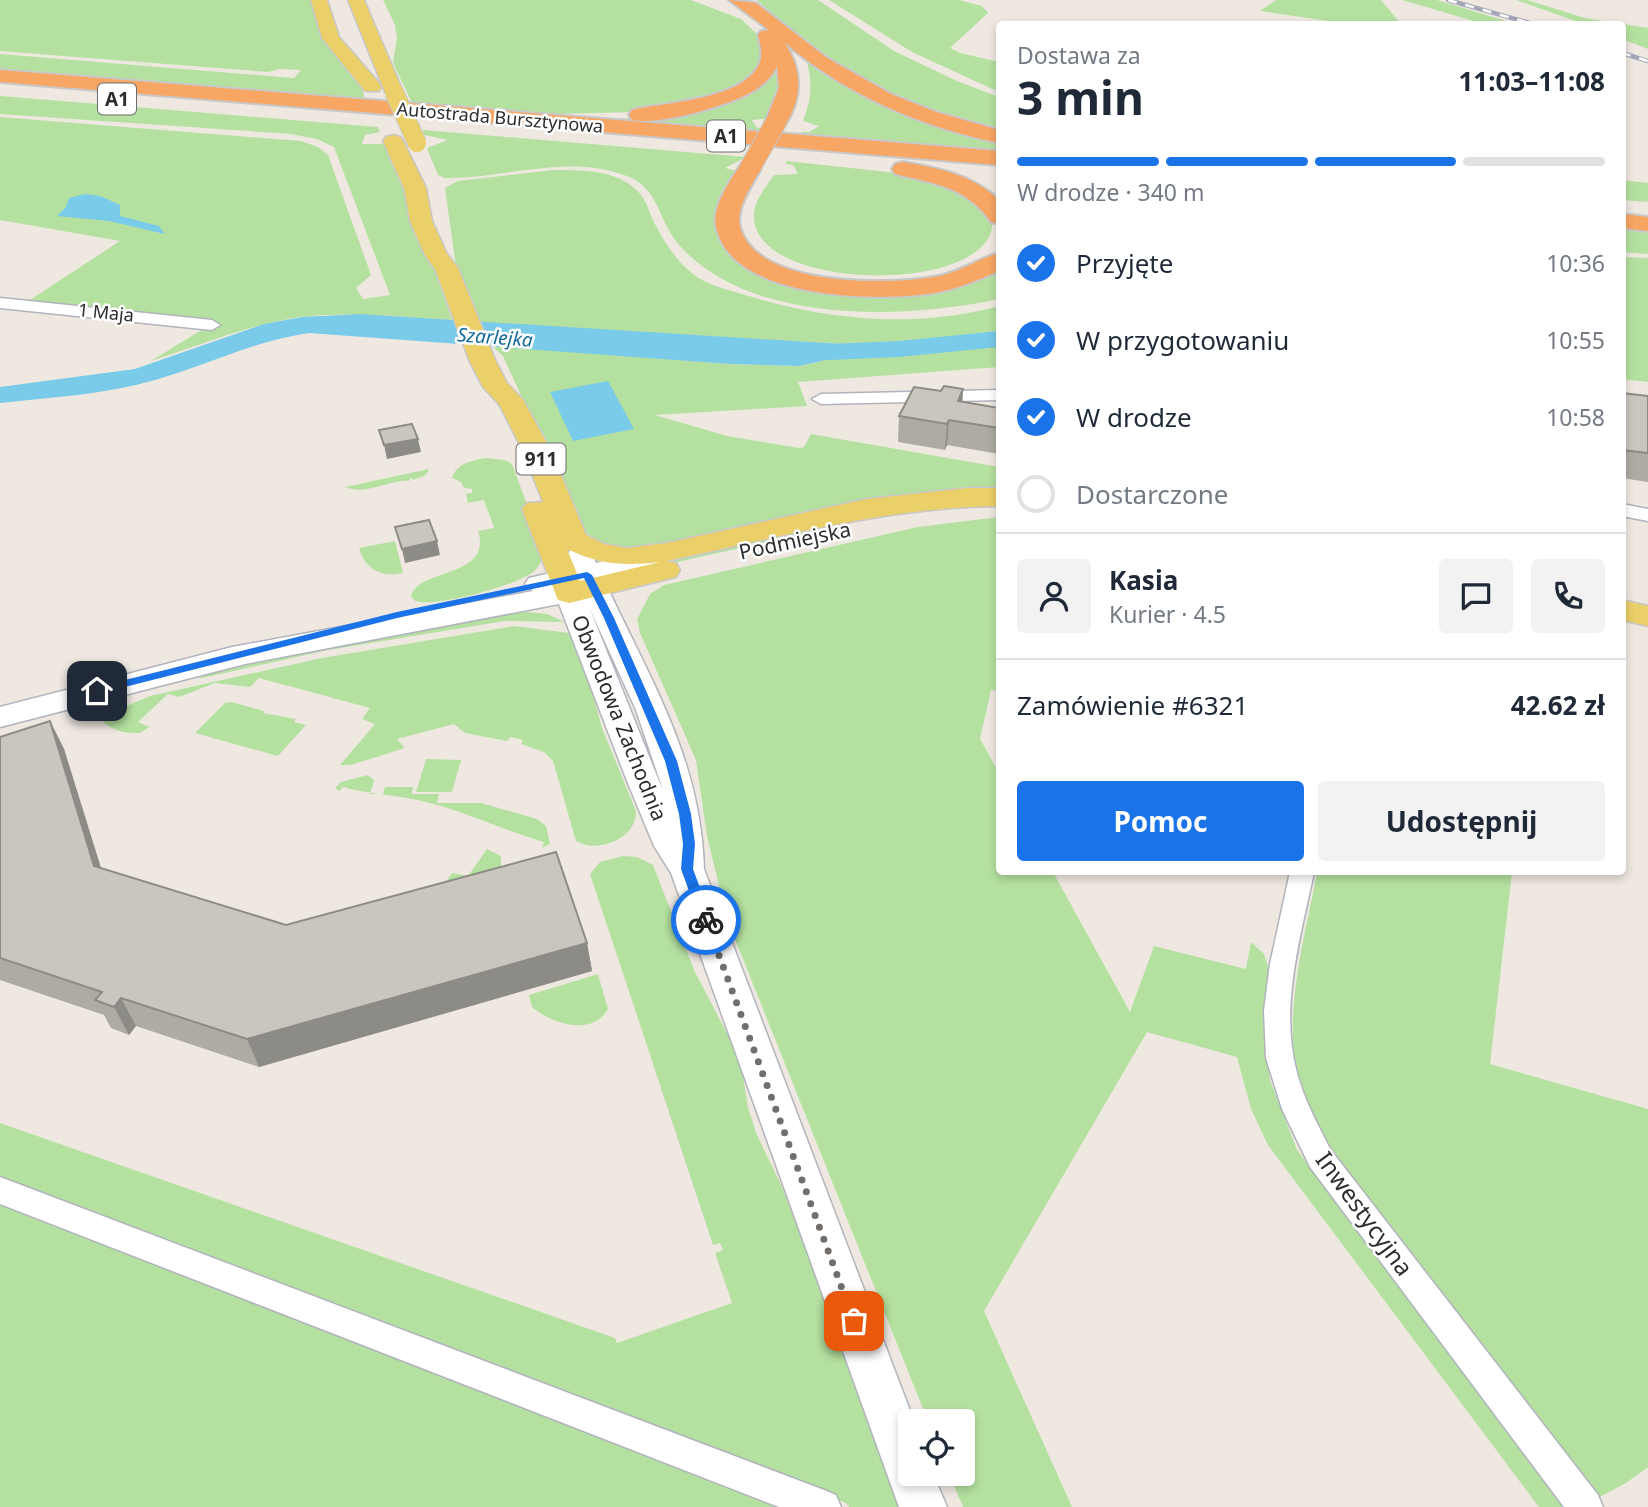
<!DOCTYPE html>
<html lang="pl">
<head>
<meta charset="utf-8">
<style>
  :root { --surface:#fff; --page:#f2f2f3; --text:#1f2937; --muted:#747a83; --line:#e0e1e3; --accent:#1a73e8 }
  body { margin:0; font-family:"Noto Sans",sans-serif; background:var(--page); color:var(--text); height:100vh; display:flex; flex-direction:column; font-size:26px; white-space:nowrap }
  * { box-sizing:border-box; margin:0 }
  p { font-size:23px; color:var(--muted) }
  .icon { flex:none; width:38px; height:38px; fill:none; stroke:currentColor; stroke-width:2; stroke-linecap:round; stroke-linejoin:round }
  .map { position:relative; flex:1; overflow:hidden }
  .panel { position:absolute; left:996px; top:21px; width:630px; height:854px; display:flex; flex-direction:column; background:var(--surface); border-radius:7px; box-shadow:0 4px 10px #0003 }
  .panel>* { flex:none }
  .buttons { position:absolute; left:898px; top:1409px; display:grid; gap:14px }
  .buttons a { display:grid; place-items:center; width:77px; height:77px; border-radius:7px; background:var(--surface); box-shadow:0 4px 10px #0003; font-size:35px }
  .pin { position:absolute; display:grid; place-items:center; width:60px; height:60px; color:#fff; margin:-30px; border-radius:14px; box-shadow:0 4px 10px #0006 }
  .courier { position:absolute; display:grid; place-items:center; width:70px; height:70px; margin:-35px; border:5px solid #1a73e8; border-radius:50%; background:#fff; color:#222; box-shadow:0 2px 9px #0007 }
  .head em { font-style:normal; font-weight:700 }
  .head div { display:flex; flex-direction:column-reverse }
  .head { display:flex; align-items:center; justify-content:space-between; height:119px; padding:0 21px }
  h1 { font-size:46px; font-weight:700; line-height:52px }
  .bar { display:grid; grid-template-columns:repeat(4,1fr); gap:10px 7px; align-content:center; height:84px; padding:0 21px }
  .bar i { height:9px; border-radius:5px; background:var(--line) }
  .bar .selected { background:var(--accent) }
  .bar p { grid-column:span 4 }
  .line { display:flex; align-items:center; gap:18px; padding:0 21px; border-top:2px solid var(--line) }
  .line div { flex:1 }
  .round { display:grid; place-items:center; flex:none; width:74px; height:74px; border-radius:7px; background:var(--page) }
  ol { padding:0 21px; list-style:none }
  li { display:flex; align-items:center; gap:21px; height:77px }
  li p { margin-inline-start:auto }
  li .icon { padding:7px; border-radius:50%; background:var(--accent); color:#fff; stroke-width:4 }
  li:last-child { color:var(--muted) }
  li i { width:38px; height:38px; border:4px solid var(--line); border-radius:50% }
  .action { display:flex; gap:14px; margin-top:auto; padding:14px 21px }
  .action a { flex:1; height:80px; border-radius:7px; background:var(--accent); color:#fff; font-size:28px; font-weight:700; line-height:80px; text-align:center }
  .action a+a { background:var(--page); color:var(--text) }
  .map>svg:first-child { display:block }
</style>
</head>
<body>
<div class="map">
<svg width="1648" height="1507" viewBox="0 0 1648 1507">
  <rect width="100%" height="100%" fill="#eee8e1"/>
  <path fill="#b5e1a0" d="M 0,0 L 312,0 L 360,81 L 365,99 L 0,71 L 0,54 L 294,78 L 301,70 L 280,69 L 268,72 L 0,51 Z
    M 383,0 L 691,0 L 741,19 L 761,38 L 766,53 L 750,79 L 718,95 L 636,112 L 553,114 L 412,103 L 393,63 L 397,38 L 395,25 Z
    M 757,0 L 818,0 L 894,51 L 957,81 L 999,97 L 999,134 L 914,107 L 813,51 Z
    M 829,0 L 959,0 L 982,6 L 988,13 L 950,48 L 960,53 L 999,62 L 999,92 L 912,52 Z
    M 1276,0 L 1381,0 L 1401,24 L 1349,24 L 1260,11 Z
    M 1402,0 L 1437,0 L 1516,24 L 1484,24 Z
    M 1516,0 L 1527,0 L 1585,18 L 1648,28 L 1648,49 L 1622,39 L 1622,24 L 1584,24 Z
    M 777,54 L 784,78 L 773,118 L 752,120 L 756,127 L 762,129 L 760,132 L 610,120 L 668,114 L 727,99 Z
    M 805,56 L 972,132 L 999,139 L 999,151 L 800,135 L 802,132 L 809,132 L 819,126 L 803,121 C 812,98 813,79 805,56 Z
    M 0,96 L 378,127 L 380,132 L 365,135 L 362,144 L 385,144 L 423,236 L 452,320 C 402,317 352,311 301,317 C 250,324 200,345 151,361 L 216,321 L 30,300 L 120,241 L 0,220 L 0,117 L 301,141 L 318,147 L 328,155 L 371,275 L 356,288 L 363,299 L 390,295 L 334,147 L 317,139 L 291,134 L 0,114 Z
    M 423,130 L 746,157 L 725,168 L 741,172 L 728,243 L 826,289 L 980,276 L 999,267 L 999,299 C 905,319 752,325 681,247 C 657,222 661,187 624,175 C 564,154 505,179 445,178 L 438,175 L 427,148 L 448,140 L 424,135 Z
    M 787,161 L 915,175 L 949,184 L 991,212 C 1014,295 757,296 754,218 C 753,202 765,188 774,175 L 798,174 L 793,165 L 785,164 Z
    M 552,170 C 581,170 621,169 641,195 C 648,204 651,218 657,228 C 666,245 678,262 693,274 C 706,285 726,289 742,294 C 824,320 915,329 999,306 L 999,332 L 901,342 L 842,344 L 478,323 L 457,274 L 445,188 L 458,181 Z
    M 1622,180 L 1648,183 L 1648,202 L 1622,200 Z
    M 1622,230 L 1648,232 L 1648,254 L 1622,252 Z
    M 1622,257 L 1648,258 L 1648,382 L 1622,379 Z
    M 999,342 L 999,367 L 798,382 L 807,406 L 655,415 L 727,436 L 799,448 L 804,447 L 811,434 L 999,467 L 999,491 L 979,492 L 631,548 L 600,543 L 583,530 L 503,356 L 491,345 L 730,364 L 799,366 L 822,361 L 838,350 C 893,354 945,350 999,342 Z
    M 485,458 L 505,460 L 512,464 L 544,549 C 543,560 540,566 532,573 C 513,586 436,608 415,601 L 411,596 C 418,568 493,578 478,531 L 494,528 L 484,500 L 468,503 L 466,494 L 472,493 L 472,489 L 464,488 L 461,482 L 452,478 C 457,463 471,461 485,458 Z
    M 429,469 L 426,475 L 413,480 L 411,477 L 409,481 C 390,479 367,496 345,487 Z
    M 878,515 L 835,527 L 614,576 L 617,572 Z
    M 999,517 L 999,691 L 991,690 L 980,739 L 999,773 L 999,872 L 1053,872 L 1130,1012 L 1154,946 L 1246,969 L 1251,942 L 1264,954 L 1269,969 L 1263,1025 L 1270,1080 L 1297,1150 L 1566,1507 L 1539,1507 L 1268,1145 L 1251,1109 L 1237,1057 L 1147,1032 L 984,1311 L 1072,1507 L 963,1507 L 949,1474 L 962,1474 L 962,1421 L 928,1421 L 727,919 L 707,836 L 696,760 L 640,633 L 637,619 L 650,594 L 664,585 L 918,527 Z
    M 395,541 L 403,573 C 381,578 365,569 359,548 Z
    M 527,612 L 547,614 L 565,622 L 505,621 L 328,650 L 202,678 L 196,677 L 321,648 L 508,613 Z
    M 514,626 L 577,634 L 602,728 L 636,811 C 637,839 596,854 576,841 L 553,761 L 544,752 L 521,744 L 523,740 L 511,737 L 507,741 L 465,733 L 454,724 L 397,739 L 404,747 L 402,749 L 351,765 L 340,765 L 375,724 L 362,719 L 370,708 L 259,678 L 250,687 L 215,683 L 179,697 L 168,694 L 138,722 L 149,727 L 140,733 C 127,734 106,730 101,717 L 150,696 L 322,658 Z
    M 231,702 L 264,711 L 263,713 L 296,719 L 294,722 L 306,725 L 278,756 L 195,733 L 225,703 Z
    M 426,759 L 461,760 L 452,792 L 416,792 Z
    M 368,775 L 374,780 L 370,794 L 383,794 L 385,787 L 413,787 L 412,794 L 439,794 L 437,803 L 481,803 L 537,819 L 546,826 L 550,844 L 542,848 L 544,842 C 505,831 469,813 430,803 C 401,795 372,795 343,787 L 339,791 L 335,788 L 341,782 Z
    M 487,849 L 501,856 L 501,868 L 444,884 L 452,873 L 468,876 Z
    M 623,856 L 637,857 L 653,865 L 694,970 L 740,1058 L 748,1107 L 756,1133 L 782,1187 L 906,1507 L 849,1507 L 846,1503 L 783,1478 L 0,1179 L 0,1123 L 615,1338 L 617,1343 L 732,1303 L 715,1253 L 723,1250 L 720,1243 L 713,1245 L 590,874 L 600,862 Z
    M 1317,872 L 1512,872 L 1490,1064 L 1648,1109 L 1648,1467 L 1626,1483 L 1598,1498 L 1347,1179 C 1326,1143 1301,1104 1295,1062 C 1286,1000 1306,933 1317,872 Z
    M 598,974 L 608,1009 C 592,1037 552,1024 532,1007 L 529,995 Z
    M 0,1205 L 789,1507 L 0,1507 Z"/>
  <path fill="#7acaea" d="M 85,194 L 100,196 L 120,205 L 120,216 L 159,226 L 165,234 L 109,221 L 57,216 L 66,207 L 69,198 Z
    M 359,314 L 842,344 L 901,342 L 999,332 L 999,342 C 945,350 893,354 838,350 L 822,361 L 799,366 L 730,364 L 309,333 C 254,341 207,365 155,380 C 104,395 52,397 0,403 L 0,387 L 135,369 L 264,324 L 302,317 Z
    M 608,381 L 634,429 L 573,441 L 550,392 Z"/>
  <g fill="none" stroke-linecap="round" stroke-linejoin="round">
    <path fill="#7acaea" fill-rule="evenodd" d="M 999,331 L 999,347 L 899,357 L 784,362 L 775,360 L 771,354 L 775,348 L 784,346 L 899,341 Z"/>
    <g stroke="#b1b3bd" stroke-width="3">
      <path id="street" d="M 0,298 L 212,320 L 220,325 L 212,330 L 0,308 Z
        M 999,390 L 999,400 L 821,404 L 812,399 L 821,394 Z
        M 1622,504 L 1648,509 L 1648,521 L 1622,516 Z
        M 1290,872 L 1314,872 C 1301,935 1280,1005 1296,1069 C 1303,1098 1317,1123 1330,1149 L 1598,1495 L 1603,1507 L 1564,1507 L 1310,1167 L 1282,1109 L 1266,1058 L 1264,1011 L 1270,964 Z
        M 0,1177 L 824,1490 L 836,1495 L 841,1507 L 779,1507 L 0,1204 Z"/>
    </g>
    <g stroke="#b1b3bd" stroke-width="3">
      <path id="secondary" d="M 667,544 L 677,546 L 681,552 L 677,558 L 603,578 C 648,676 701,757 704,869 L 914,1421 L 910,1421 L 910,1474 L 933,1474 L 947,1507 L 899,1507 L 671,873 L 654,846 L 627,781 L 559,604 L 245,664 L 0,727 L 0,707 L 232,647 L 533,591 L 525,584 L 529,578 L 571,568 L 566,557 L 570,551 L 580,549 L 590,551 L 596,563 ZM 589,607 L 636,710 L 663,790 L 659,781 Z"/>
    </g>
    <g stroke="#c8c8c8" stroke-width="3">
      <path id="primary" d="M 311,0 L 327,0 L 339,37 L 379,83 L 381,87 L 379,91 L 365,91 L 322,38 Z
        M 348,0 L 364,0 L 403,92 L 401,96 L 394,98 L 385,92 Z
        M 393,135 L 400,137 L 403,141 L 426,188 L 432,221 L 447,254 L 458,268 L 496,362 L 507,383 L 523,400 L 551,451 L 586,535 L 604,544 L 627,548 L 667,543 L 867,499 L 968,488 L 999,488 L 999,506 C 886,507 777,538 666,561 L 676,563 L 680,570 L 676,577 L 569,603 L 558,600 L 522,509 L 527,503 L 543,502 L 523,451 L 499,404 L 483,387 L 470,362 L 435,269 L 425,255 L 410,221 L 404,188 L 383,141 L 386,137 ZM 567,549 C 600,565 625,566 660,562 L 580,581 Z
        M 1622,600 L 1648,606 L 1648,626 L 1622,620 Z"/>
    </g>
    <g stroke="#c8c8c8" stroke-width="4">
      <path id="highway" d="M 729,0 L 756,3 L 827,58 L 891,94 L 936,112 L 999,130 L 999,143 C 919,126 846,95 784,42 C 803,70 803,98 784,127 L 768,127 L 765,122 L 779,88 L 777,66 C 772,76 765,84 755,90 C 732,105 658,126 632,120 L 629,115 L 632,110 C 665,102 746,100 760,62 C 763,53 760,43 758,35 L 761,31 L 769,30 Z
        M 0,70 L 999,151 L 999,165 L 0,82 Z
        M 750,161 L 758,163 L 761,168 C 753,184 735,208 740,227 C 756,287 887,285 934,277 C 957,274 977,259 999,253 L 999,271 C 978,280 957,289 934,293 C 877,302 730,300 716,226 C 712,206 731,179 742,163 Z
        M 903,162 C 938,168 973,175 999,200 L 999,224 L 991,222 C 967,187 933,183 895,174 L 892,169 L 895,164 Z
        M 1622,214 L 1648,217 L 1648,231 L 1622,228 Z"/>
    </g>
    <use href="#street" fill="#fff" fill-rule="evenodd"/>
    <use href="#secondary" fill="#fff" fill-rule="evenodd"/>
    <use href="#primary" fill="#ebcf69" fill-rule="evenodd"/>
    <use href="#highway" fill="#f7a663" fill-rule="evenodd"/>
    <g stroke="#a3a6b6" stroke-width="4.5">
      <path id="rail" d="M 1448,0 L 1533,24
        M 1622,53 L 1648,61"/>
    </g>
    <use href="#rail" stroke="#fff" stroke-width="2.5" stroke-dasharray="9" stroke-linecap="butt"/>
    <g stroke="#c8c8c8" stroke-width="20" stroke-linecap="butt">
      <path id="primary-bridge" d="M 394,92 L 417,143"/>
    </g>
    <g stroke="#c8c8c8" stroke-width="22" stroke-linecap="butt">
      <path id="highway-bridge" d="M 750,168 L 776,122"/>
    </g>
    <use href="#primary-bridge" stroke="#ebcf69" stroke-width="18"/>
    <use href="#highway-bridge" stroke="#f7a663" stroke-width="20"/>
  </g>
  <path fill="#aeaaa4" d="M 1622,393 L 1648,396 L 1648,482 L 1622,478 Z
    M 962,402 L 999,408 L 999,454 L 947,445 L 945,450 L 898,442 L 899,416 Z
    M 50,721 L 64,749 L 101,868 L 286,925 L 587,943 L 592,971 L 259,1067 L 136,1026 L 129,1035 L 111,1028 L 104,1015 L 0,980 L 0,737 Z"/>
  <path fill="#8d8b86" d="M 963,389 L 962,414 L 958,401 Z
    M 949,420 L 947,445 L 945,450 L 947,424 Z
    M 418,439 L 421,452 L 387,459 L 384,445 Z
    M 437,541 L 440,555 L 405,563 L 402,549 Z
    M 50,721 L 64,749 L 109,894 L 94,866 Z
    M 587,943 L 592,971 L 259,1067 L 247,1039 Z
    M 121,998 L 136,1026 L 129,1035 L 114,1007 Z"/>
  <path fill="#cac6bf" stroke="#8d8b86" stroke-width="2" d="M 944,386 L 963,389 L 958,401 L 999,408 L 999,428 L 949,420 L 947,424 L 899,416 L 914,387 L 941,391 Z
    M 1622,393 L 1648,396 L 1648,453 L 1622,450 Z
    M 412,424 L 418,439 L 384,445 L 379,430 Z
    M 429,520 L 437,541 L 402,549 L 395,527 Z
    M 50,721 L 94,866 L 286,925 L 556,852 L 587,943 L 247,1039 L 121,998 L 114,1007 L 95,1000 L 102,992 L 0,958 L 0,737 Z"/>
  <path fill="#1a73e8" d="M 587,572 L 592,575 L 614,618 L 677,761 L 691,814 L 695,844 L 693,869 L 712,920 L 710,924 L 701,924 L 681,869 L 683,844 L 679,814 L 665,761 L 604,618 L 584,578 L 397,618 L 97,694 L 91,691 L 97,687 L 397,612 Z"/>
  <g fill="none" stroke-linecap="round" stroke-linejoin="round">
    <path stroke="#716e6c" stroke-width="7" stroke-dasharray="0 12.6" d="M 706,920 L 854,1321"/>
  </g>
  <g text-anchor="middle" stroke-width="5" stroke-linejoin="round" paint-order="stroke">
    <g font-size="18" fill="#2d2d2d" stroke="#fff">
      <text transform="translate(500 118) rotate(5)" y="6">Autostrada Bursztynowa</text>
      <text transform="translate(106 313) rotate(6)" y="6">1 Maja</text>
    </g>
    <g fill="#fff" stroke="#6c6c6c" stroke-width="2">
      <rect x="98" y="83.5" width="38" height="31" rx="5"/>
      <rect x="707" y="120.5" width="38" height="31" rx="5"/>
      <rect x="516.5" y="443.5" width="49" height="31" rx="5"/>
    </g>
    <g font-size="19" font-weight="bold" fill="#2d2d2d">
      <text x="117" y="106">A1</text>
      <text x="726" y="143">A1</text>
      <text x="541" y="466">911</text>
    </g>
    <g font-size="19" font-style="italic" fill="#146a9b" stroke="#fff">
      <text transform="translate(495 337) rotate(4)" y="7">Szarlejka</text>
    </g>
    <g font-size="21" fill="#2d2d2d" stroke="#fff">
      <text transform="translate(795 541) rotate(-12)" y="7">Podmiejska</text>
      <text transform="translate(619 718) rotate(68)" y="7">Obwodowa Zachodnia</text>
    </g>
    <g font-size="24" fill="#2d2d2d" stroke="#fff">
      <text transform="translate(1364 1214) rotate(54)" y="8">Inwestycyjna</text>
    </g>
  </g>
</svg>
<div class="buttons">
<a><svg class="icon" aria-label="locate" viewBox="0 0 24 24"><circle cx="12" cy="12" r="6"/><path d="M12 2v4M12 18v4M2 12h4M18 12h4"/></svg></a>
</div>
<div class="pin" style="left:854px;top:1321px;background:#ea580c"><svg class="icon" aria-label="bag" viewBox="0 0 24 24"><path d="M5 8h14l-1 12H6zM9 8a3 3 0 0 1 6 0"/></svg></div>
<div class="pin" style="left:97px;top:691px;background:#1f2937"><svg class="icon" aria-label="home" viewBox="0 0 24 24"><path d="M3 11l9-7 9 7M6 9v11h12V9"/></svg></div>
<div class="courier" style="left:706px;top:920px"><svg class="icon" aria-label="bike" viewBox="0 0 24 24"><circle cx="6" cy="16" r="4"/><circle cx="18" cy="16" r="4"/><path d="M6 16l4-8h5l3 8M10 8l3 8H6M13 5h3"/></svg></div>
<section class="panel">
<div class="head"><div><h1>3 min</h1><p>Dostawa za</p></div><em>11:03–11:08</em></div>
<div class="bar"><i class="selected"></i><i class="selected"></i><i class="selected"></i><i></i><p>W drodze · 340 m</p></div>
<ol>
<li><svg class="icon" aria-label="check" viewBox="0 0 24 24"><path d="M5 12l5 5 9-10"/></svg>Przyjęte<p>10:36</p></li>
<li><svg class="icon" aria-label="check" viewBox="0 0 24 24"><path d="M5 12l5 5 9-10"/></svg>W przygotowaniu<p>10:55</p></li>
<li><svg class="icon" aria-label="check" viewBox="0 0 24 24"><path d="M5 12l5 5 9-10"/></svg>W drodze<p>10:58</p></li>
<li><i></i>Dostarczone</li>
</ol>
<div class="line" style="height:126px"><a class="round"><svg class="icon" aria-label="person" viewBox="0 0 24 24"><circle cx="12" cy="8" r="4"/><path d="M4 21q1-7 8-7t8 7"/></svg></a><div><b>Kasia</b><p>Kurier · 4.5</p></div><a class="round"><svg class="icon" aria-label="chat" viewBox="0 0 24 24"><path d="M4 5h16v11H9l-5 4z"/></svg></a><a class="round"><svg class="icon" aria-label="phone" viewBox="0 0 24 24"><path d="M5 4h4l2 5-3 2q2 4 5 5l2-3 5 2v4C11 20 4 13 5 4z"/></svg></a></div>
<div class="line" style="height:91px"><div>Zamówienie #6321</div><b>42.62 zł</b></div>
<div class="action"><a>Pomoc</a><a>Udostępnij</a></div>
</section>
</div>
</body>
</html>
